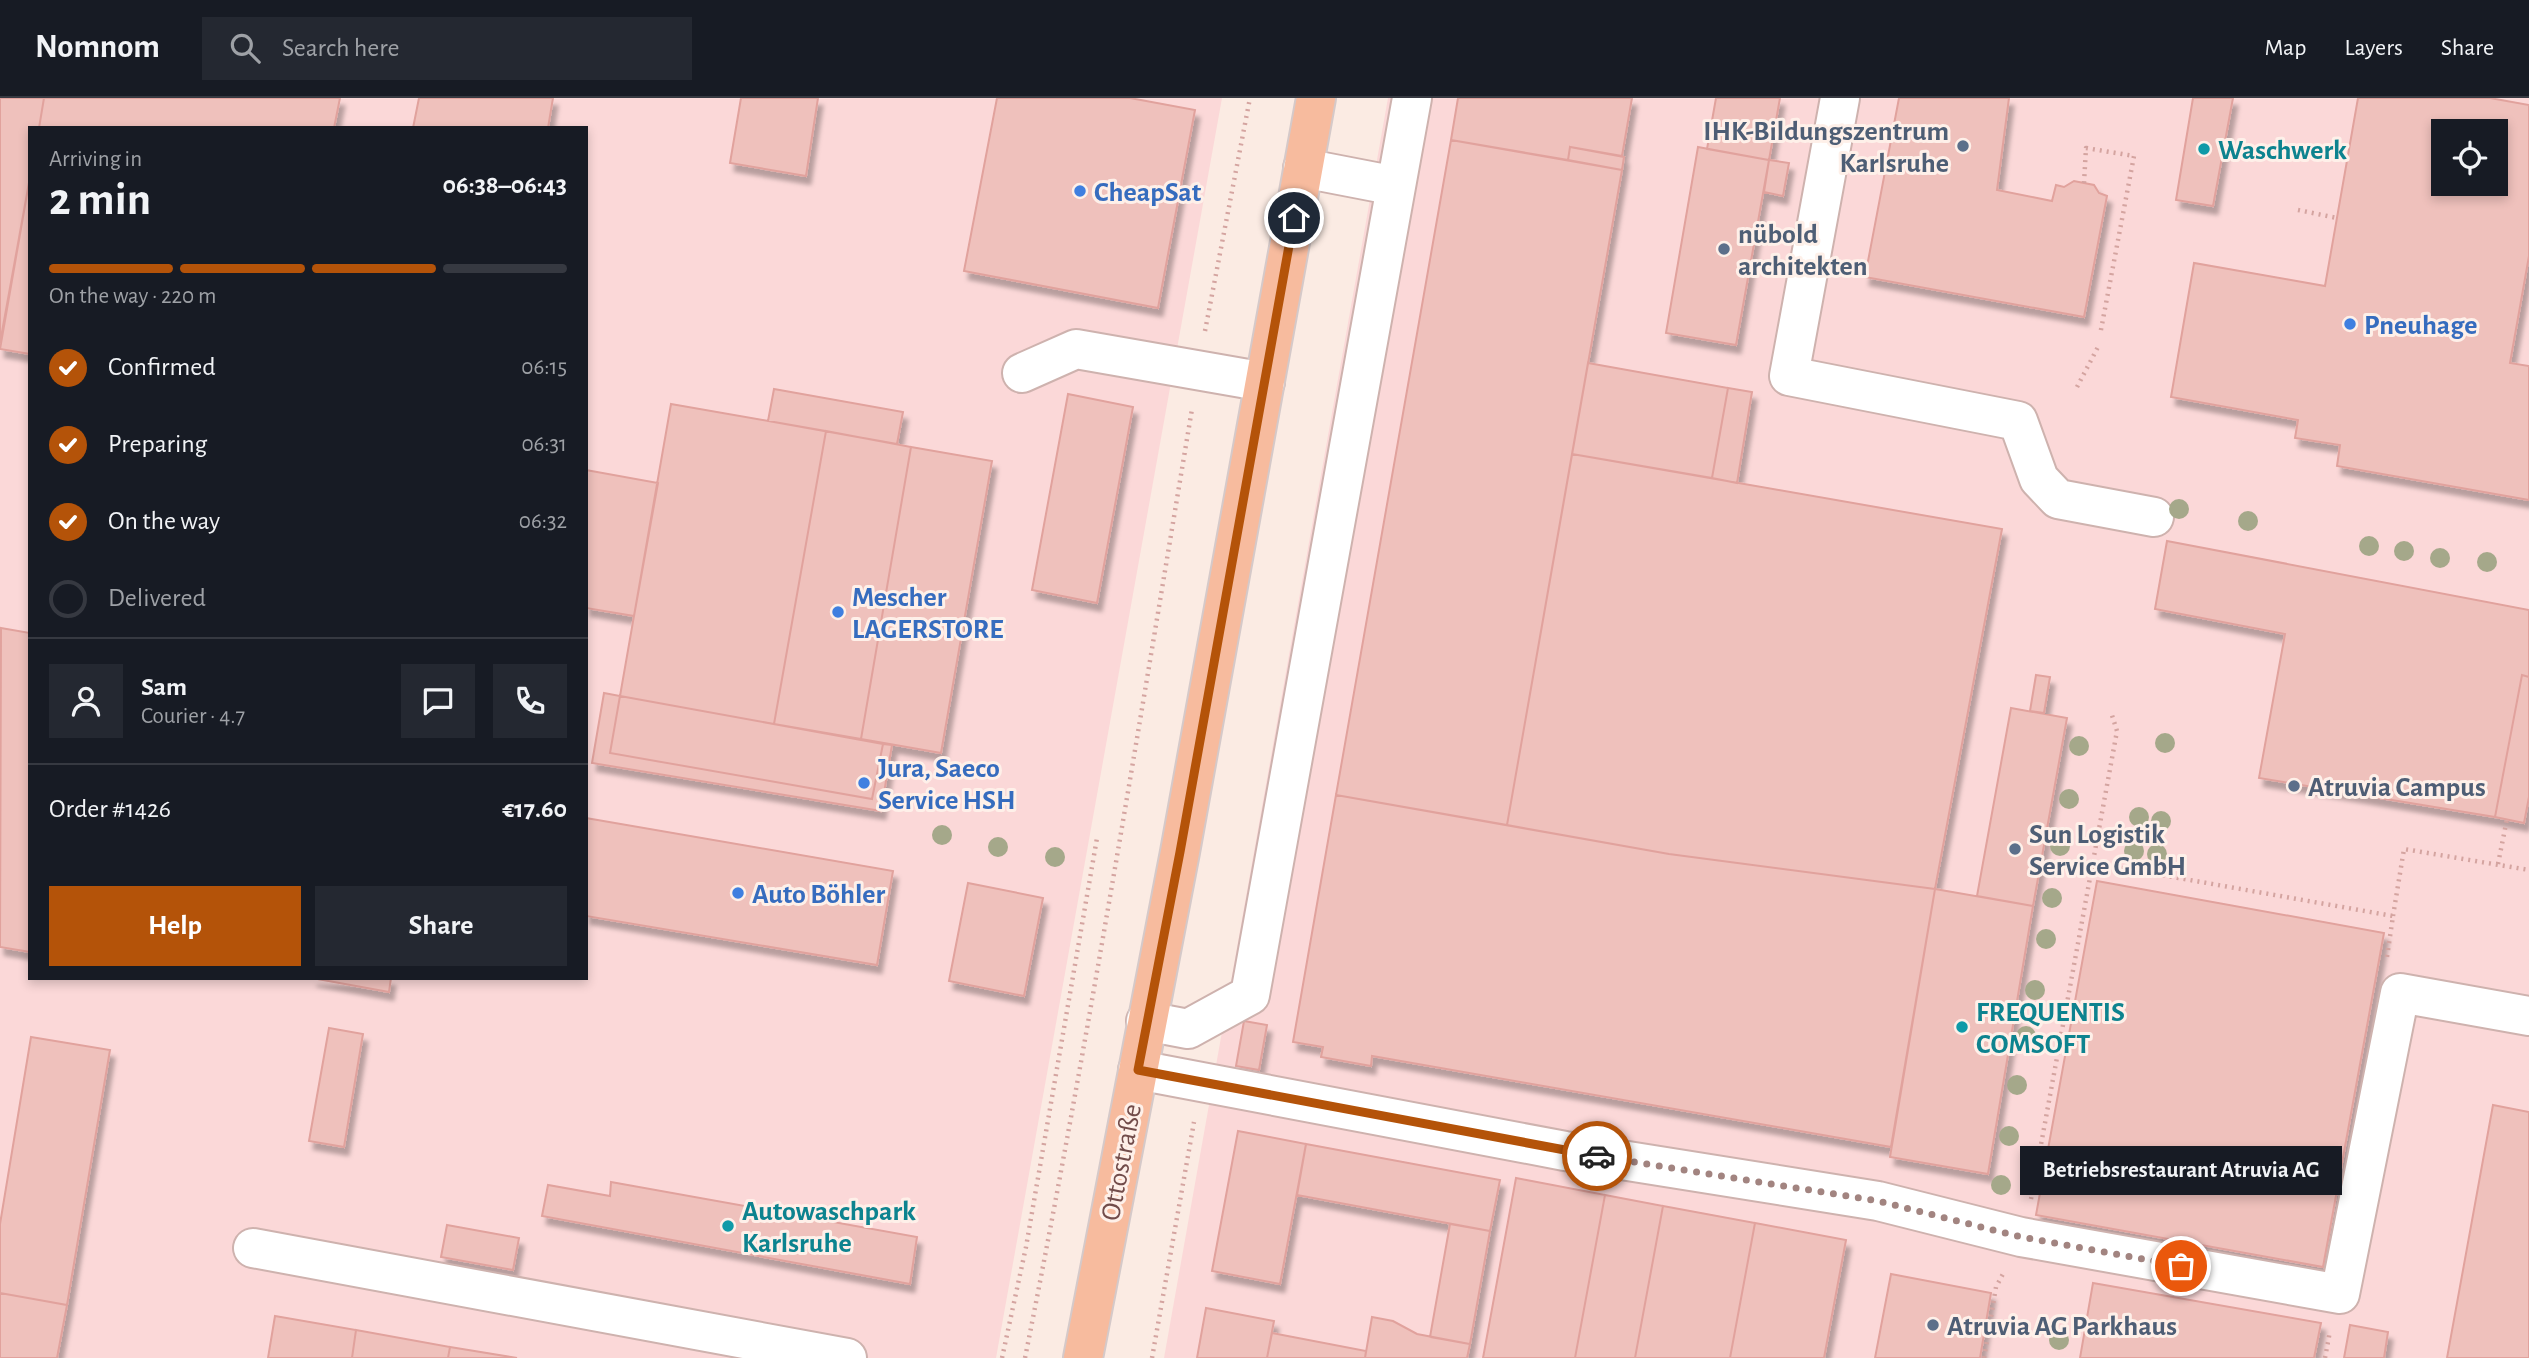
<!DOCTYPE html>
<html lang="en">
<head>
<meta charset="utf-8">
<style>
  :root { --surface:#171b24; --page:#242831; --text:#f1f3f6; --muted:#9ea1a6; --line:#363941; --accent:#b45309 }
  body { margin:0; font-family:"Alegreya Sans",sans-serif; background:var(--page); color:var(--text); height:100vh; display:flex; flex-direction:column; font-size:26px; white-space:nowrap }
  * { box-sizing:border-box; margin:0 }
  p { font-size:23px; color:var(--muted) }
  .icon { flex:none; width:38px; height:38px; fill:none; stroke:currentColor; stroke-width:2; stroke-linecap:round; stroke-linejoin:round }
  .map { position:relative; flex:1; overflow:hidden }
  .sheet { position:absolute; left:28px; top:28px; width:560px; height:854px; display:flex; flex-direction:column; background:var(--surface); border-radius:0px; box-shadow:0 4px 10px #0003 }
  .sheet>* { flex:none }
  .tools { position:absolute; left:2431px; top:21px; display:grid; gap:14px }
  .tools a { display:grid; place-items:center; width:77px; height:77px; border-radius:0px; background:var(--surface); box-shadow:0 4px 10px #0003; font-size:35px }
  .pin { position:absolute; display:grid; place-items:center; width:60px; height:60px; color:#fff; margin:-30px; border:4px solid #fff; border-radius:50%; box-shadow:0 2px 7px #0007 }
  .courier { position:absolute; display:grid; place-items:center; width:70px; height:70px; margin:-35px; border:5px solid #b45309; border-radius:50%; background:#fff; color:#222; box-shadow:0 2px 9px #0007 }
  .bubble { position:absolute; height:49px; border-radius:0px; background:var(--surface); box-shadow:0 4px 10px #0003; font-size:23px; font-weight:600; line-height:49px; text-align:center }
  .summary em { font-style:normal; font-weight:600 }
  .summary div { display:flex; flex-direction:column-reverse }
  .summary { display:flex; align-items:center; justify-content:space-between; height:119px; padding:0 21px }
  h1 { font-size:46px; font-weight:600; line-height:52px }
  .bar { display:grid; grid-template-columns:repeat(4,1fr); gap:10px 7px; align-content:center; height:84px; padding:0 21px }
  .bar i { height:9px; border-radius:5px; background:var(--line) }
  .bar .current { background:var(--accent) }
  .bar p { grid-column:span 4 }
  .line { display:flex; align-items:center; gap:18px; padding:0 21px; border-top:2px solid var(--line) }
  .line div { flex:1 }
  .round { display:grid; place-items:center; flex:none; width:74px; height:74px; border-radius:0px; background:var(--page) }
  ol { padding:0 21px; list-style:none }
  li { display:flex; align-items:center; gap:21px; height:77px }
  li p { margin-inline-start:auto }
  li .icon { padding:7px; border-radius:50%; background:var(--accent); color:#fff; stroke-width:4 }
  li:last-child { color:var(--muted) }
  li i { width:38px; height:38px; border:4px solid var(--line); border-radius:50% }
  .primary-button { display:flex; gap:14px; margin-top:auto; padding:14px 21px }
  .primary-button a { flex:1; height:80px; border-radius:0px; background:var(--accent); color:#fff; font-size:28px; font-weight:600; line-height:80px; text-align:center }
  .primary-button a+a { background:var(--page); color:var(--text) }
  header { display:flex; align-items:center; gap:42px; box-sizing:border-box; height:98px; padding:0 35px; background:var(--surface); border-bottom:2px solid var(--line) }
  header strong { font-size:33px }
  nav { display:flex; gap:38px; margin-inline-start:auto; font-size:24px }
  .search { width:490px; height:63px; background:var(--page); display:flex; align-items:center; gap:18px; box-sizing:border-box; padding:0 24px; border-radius:0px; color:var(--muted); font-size:26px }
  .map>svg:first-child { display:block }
</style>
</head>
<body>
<header>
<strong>Nomnom</strong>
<div class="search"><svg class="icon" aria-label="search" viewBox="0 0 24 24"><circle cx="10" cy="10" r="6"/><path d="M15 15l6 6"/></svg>Search here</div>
<nav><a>Map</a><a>Layers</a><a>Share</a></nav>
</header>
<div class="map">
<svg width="2529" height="1260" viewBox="0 0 2529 1260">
  <defs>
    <filter id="shadow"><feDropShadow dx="4.5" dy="8" stdDeviation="2" flood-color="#0004"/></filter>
  </defs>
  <rect width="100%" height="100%" fill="#fbebe3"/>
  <path fill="#fbd8d8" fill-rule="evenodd" d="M 0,0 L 1222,0 L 996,1260 L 0,1260 ZM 30,30 L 586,30 L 586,880 L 30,880 Z
    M 1388,0 L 2529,0 L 2529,1260 L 1164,1260 ZM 2443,33 L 2496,33 L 2496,86 L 2443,86 Z"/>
  <path fill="#efc1bc" stroke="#e1a29d" stroke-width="2" fill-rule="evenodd" filter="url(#shadow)" d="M 0,0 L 44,0 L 39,30 L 30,30 L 30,79 L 0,245 Z
    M 44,0 L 340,0 L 334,30 L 39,30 Z
    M 419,0 L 553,0 L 548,30 L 413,30 Z
    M 741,0 L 818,0 L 806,78 L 730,65 Z
    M 997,0 L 1130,0 L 1195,12 L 1158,210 L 964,173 Z
    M 1458,0 L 1632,0 L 1622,58 L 1570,49 L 1568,62 L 1451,42 Z
    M 1716,0 L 1780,0 L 1769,62 L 1707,51 Z
    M 1899,0 L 2009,0 L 1997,92 L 2052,103 L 2056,87 L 2064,89 L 2074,83 L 2094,87 L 2099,95 L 2107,98 L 2084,219 L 1865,179 Z
    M 2193,0 L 2233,0 L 2213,108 L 2176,102 Z
    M 2358,0 L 2490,0 L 2529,7 L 2529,158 L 2510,265 L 2529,268 L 2529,402 L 2337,368 L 2340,347 L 2295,340 L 2298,322 L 2171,299 L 2194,165 L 2325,188 ZM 2443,33 L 2496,33 L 2496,86 L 2443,86 Z
    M 1451,42 L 1622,72 L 1507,727 L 1336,697 Z
    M 1570,49 L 1624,59 L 1622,72 L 1568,62 Z
    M 1698,49 L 1769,62 L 1736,247 L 1666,235 Z
    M 1769,62 L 1789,65 L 1783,98 L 1764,94 Z
    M 30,79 L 30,256 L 0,251 Z
    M 1588,265 L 1728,290 L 1712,380 L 1572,356 Z
    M 1728,290 L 1752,294 L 1737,385 L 1712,380 Z
    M 774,291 L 903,314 L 897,346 L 768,323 Z
    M 1068,296 L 1133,309 L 1097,505 L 1032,492 Z
    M 671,306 L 826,333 L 774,626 L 620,598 Z
    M 826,333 L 911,349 L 861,641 L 774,626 Z
    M 911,349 L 992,363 L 941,655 L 861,641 Z
    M 1572,356 L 2002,431 L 1935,791 L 1669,756 L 1507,727 Z
    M 586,372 L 658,385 L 634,518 L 586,510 Z
    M 2167,443 L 2529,512 L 2529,579 L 2522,577 L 2495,719 L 2259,680 L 2285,536 L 2155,511 Z
    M 1,530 L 30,535 L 30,854 L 0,849 Z
    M 2036,577 L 2050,579 L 2044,615 L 2030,613 Z
    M 2522,577 L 2529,579 L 2529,699 L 2524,725 L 2495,719 Z
    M 604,595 L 620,598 L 610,655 L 872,701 L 883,646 L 892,647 L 881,713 L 592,665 Z
    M 620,598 L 883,646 L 872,701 L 610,655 Z
    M 2011,610 L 2067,620 L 2033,808 L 1977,798 Z
    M 1336,697 L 1669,756 L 1935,791 L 1891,1049 L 1372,958 L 1371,968 L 1321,959 L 1323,949 L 1293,944 Z
    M 586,720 L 893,773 L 877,867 L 586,818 Z
    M 2097,783 L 2384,835 L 2323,1169 L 2036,1117 Z
    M 968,785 L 1043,800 L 1024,898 L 949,883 Z
    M 1935,791 L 2033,808 L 1988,1076 L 1890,1059 Z
    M 312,880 L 391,880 L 389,894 Z
    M 1244,923 L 1267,927 L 1259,972 L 1236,968 Z
    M 329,930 L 363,936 L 344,1049 L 309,1043 Z
    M 31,939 L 110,952 L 67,1207 L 0,1195 L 0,1126 Z
    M 2493,1007 L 2529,1014 L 2529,1260 L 2447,1260 Z
    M 1238,1033 L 1306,1046 L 1280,1186 L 1212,1173 Z
    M 1306,1046 L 1500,1082 L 1490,1133 L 1297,1097 Z
    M 1516,1080 L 1605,1097 L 1575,1260 L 1483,1260 Z
    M 611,1084 L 917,1139 L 910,1186 L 542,1118 L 548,1087 L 610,1098 Z
    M 1605,1097 L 1663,1108 L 1635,1260 L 1575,1260 Z
    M 1663,1108 L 1755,1125 L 1730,1260 L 1635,1260 Z
    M 1755,1125 L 1846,1142 L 1824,1260 L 1730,1260 Z
    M 1450,1126 L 1490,1133 L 1470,1246 L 1430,1239 Z
    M 447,1127 L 519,1140 L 513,1172 L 441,1159 Z
    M 1891,1176 L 1991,1195 L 1980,1260 L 1875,1260 Z
    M 2093,1185 L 2321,1225 L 2314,1260 L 2080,1260 Z
    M 0,1195 L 67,1207 L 57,1260 L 0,1260 Z
    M 1206,1210 L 1274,1223 L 1267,1260 L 1197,1260 Z
    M 275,1218 L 356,1232 L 352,1260 L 268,1260 Z
    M 1372,1219 L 1393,1223 L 1417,1236 L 1470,1246 L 1467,1260 L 1365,1260 Z
    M 2350,1227 L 2388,1234 L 2384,1260 L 2344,1260 Z
    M 356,1232 L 450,1249 L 448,1260 L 352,1260 Z
    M 1272,1235 L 1366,1253 L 1365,1260 L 1267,1260 Z
    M 450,1249 L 517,1260 L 448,1260 Z"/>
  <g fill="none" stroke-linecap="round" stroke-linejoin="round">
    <g stroke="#ceb2ae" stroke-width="42">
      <path id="minor" d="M 1840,0 L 1789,278 L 2018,323 L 2039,381 L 2058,401 L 2154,419
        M 1303,70 L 1396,88
        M 1022,275 L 1076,251 L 1265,284
        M 1146,923 L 1188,931 L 1250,897 L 1412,0
        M 1138,972 L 1565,1053 L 1878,1103 L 2021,1139 L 2340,1196 L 2400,895 L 2529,918
        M 253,1150 L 847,1260"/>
    </g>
    <g stroke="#d5c9c9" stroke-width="42">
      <path id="major" d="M 1083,1260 L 1180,754 L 1316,0"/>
    </g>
    <path stroke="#d4a4a0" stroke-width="4.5" stroke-dasharray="2 5" stroke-linecap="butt" d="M 2084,85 L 2086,50 L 2134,58 L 2100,237
      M 2298,112 L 2337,120
      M 1205,233 L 1250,0
      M 2077,289 L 2098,249
      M 2094,765 L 2393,818 L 2387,859
      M 2498,766 L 2507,721
      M 2393,818 L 2404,751 L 2529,772
      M 2031,1101 L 2117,633 L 2111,614
      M 1002,1260 L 1026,1149 L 1097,740
      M 1025,1260 C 1088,945 1139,627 1192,311
      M 1152,1260 L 1194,1024
      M 1984,1260 L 1996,1189 L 2004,1174
      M 2325,1260 L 2330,1233"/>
    <use href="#minor" stroke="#fff" stroke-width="38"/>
    <use href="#major" stroke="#f7bb9e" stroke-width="38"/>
  </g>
  <g fill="#a5a88a">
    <circle cx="2179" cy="411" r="10"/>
    <circle cx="2248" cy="423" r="10"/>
    <circle cx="2369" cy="448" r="10"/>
    <circle cx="2404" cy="453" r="10"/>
    <circle cx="2440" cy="460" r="10"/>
    <circle cx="2487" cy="464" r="10"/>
    <circle cx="2165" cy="645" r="10"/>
    <circle cx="2079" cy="648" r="10"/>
    <circle cx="2069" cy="701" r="10"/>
    <circle cx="2139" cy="719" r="10"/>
    <circle cx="2161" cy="723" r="10"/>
    <circle cx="942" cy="737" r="10"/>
    <circle cx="2060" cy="748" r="10"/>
    <circle cx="998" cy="749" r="10"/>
    <circle cx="2134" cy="753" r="10"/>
    <circle cx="2157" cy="756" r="10"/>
    <circle cx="1055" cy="759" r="10"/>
    <circle cx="2052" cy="800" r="10"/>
    <circle cx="2046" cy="841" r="10"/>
    <circle cx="2035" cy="892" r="10"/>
    <circle cx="2026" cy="938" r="10"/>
    <circle cx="2017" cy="987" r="10"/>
    <circle cx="2009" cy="1038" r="10"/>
    <circle cx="2001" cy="1087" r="10"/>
    <circle cx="2059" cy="1242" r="10"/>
  </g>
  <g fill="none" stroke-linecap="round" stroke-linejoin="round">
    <path stroke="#a28480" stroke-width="7" stroke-dasharray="0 12.6" d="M 1597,1058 L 1878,1103 L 2021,1139 L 2181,1168"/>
    <path stroke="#b45309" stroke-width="9" d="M 1294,120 L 1180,754 L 1138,972 L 1597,1058"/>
  </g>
  <g fill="#5c6f8a" stroke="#fef0e9" stroke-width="2.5">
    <circle cx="1963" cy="48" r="7"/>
    <circle cx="1724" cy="151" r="7"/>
    <circle cx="2294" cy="688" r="7"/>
    <circle cx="2015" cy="751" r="7"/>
    <circle cx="1933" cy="1227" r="7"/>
  </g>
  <g fill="#0f9aa8" stroke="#fef0e9" stroke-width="2.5">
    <circle cx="2204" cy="51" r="7"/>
    <circle cx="1962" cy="929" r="7"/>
    <circle cx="728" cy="1128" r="7"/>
  </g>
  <g fill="#3f7fe0" stroke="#fef0e9" stroke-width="2.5">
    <circle cx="1080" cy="93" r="7"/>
    <circle cx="2350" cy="226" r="7"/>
    <circle cx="838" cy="514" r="7"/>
    <circle cx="864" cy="685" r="7"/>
    <circle cx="738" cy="795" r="7"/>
  </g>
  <g text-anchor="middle" stroke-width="6" stroke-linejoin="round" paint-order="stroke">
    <g font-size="28" font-weight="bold" fill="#4e5e75" stroke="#fef0e9" text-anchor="start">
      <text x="1949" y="42" text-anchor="end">IHK-Bildungszentrum<tspan x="1949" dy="32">Karlsruhe</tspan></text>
      <text x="1738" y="145">nübold<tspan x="1738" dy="32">architekten</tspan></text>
      <text x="2308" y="698">Atruvia Campus</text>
      <text x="2029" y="745">Sun Logistik<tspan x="2029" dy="32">Service GmbH</tspan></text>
      <text x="1947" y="1237">Atruvia AG Parkhaus</text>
    </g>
    <g font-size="28" font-weight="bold" fill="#0d838f" stroke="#fef0e9" text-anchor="start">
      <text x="2218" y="61">Waschwerk</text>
      <text x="1976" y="923">FREQUENTIS<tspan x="1976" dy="32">COMSOFT</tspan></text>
      <text x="742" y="1122">Autowaschpark<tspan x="742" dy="32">Karlsruhe</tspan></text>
    </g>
    <g font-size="28" font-weight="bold" fill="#366cbe" stroke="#fef0e9" text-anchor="start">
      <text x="1094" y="103">CheapSat</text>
      <text x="2364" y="236">Pneuhage</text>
      <text x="852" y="508">Mescher<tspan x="852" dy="32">LAGERSTORE</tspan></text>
      <text x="878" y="679">Jura, Saeco<tspan x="878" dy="32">Service HSH</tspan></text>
      <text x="752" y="805">Auto Böhler</text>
    </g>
    <g font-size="28" fill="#724c4a" stroke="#fef0e9">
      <text transform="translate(1120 1064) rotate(-79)" y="10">Ottostraße</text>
    </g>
  </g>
</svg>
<div class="tools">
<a><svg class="icon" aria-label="locate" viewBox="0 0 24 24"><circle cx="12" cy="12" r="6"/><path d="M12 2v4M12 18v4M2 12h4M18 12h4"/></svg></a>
</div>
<div class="pin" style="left:2181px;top:1168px;background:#ea580c"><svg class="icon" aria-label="bag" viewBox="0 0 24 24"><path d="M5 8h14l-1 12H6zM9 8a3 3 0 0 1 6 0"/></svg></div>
<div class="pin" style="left:1294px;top:120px;background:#1f2937"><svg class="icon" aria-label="home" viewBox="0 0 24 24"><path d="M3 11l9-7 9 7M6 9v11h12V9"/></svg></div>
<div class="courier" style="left:1597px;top:1058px"><svg class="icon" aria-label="car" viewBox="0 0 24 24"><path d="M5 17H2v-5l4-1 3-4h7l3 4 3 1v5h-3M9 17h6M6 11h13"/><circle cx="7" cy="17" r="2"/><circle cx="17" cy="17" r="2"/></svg></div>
<div class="bubble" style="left:2020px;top:1048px;width:322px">Betriebsrestaurant Atruvia AG</div>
<section class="sheet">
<div class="summary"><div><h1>2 min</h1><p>Arriving in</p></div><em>06:38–06:43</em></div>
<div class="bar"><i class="current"></i><i class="current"></i><i class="current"></i><i></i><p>On the way · 220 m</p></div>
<ol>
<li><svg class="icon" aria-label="check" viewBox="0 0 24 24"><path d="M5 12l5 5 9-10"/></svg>Confirmed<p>06:15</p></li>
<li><svg class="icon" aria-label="check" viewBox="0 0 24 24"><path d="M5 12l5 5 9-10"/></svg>Preparing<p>06:31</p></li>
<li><svg class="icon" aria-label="check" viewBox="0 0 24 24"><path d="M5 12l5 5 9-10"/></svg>On the way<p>06:32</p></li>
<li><i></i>Delivered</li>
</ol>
<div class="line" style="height:126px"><a class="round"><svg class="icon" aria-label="person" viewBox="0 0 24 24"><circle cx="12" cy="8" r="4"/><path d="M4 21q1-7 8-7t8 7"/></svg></a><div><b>Sam</b><p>Courier · 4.7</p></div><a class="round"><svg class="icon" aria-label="chat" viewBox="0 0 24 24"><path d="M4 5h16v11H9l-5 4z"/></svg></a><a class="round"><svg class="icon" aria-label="phone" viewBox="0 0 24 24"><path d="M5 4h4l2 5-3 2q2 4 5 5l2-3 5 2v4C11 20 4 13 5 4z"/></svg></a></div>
<div class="line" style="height:91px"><div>Order #1426</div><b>€17.60</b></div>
<div class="primary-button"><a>Help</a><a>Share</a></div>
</section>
</div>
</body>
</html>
